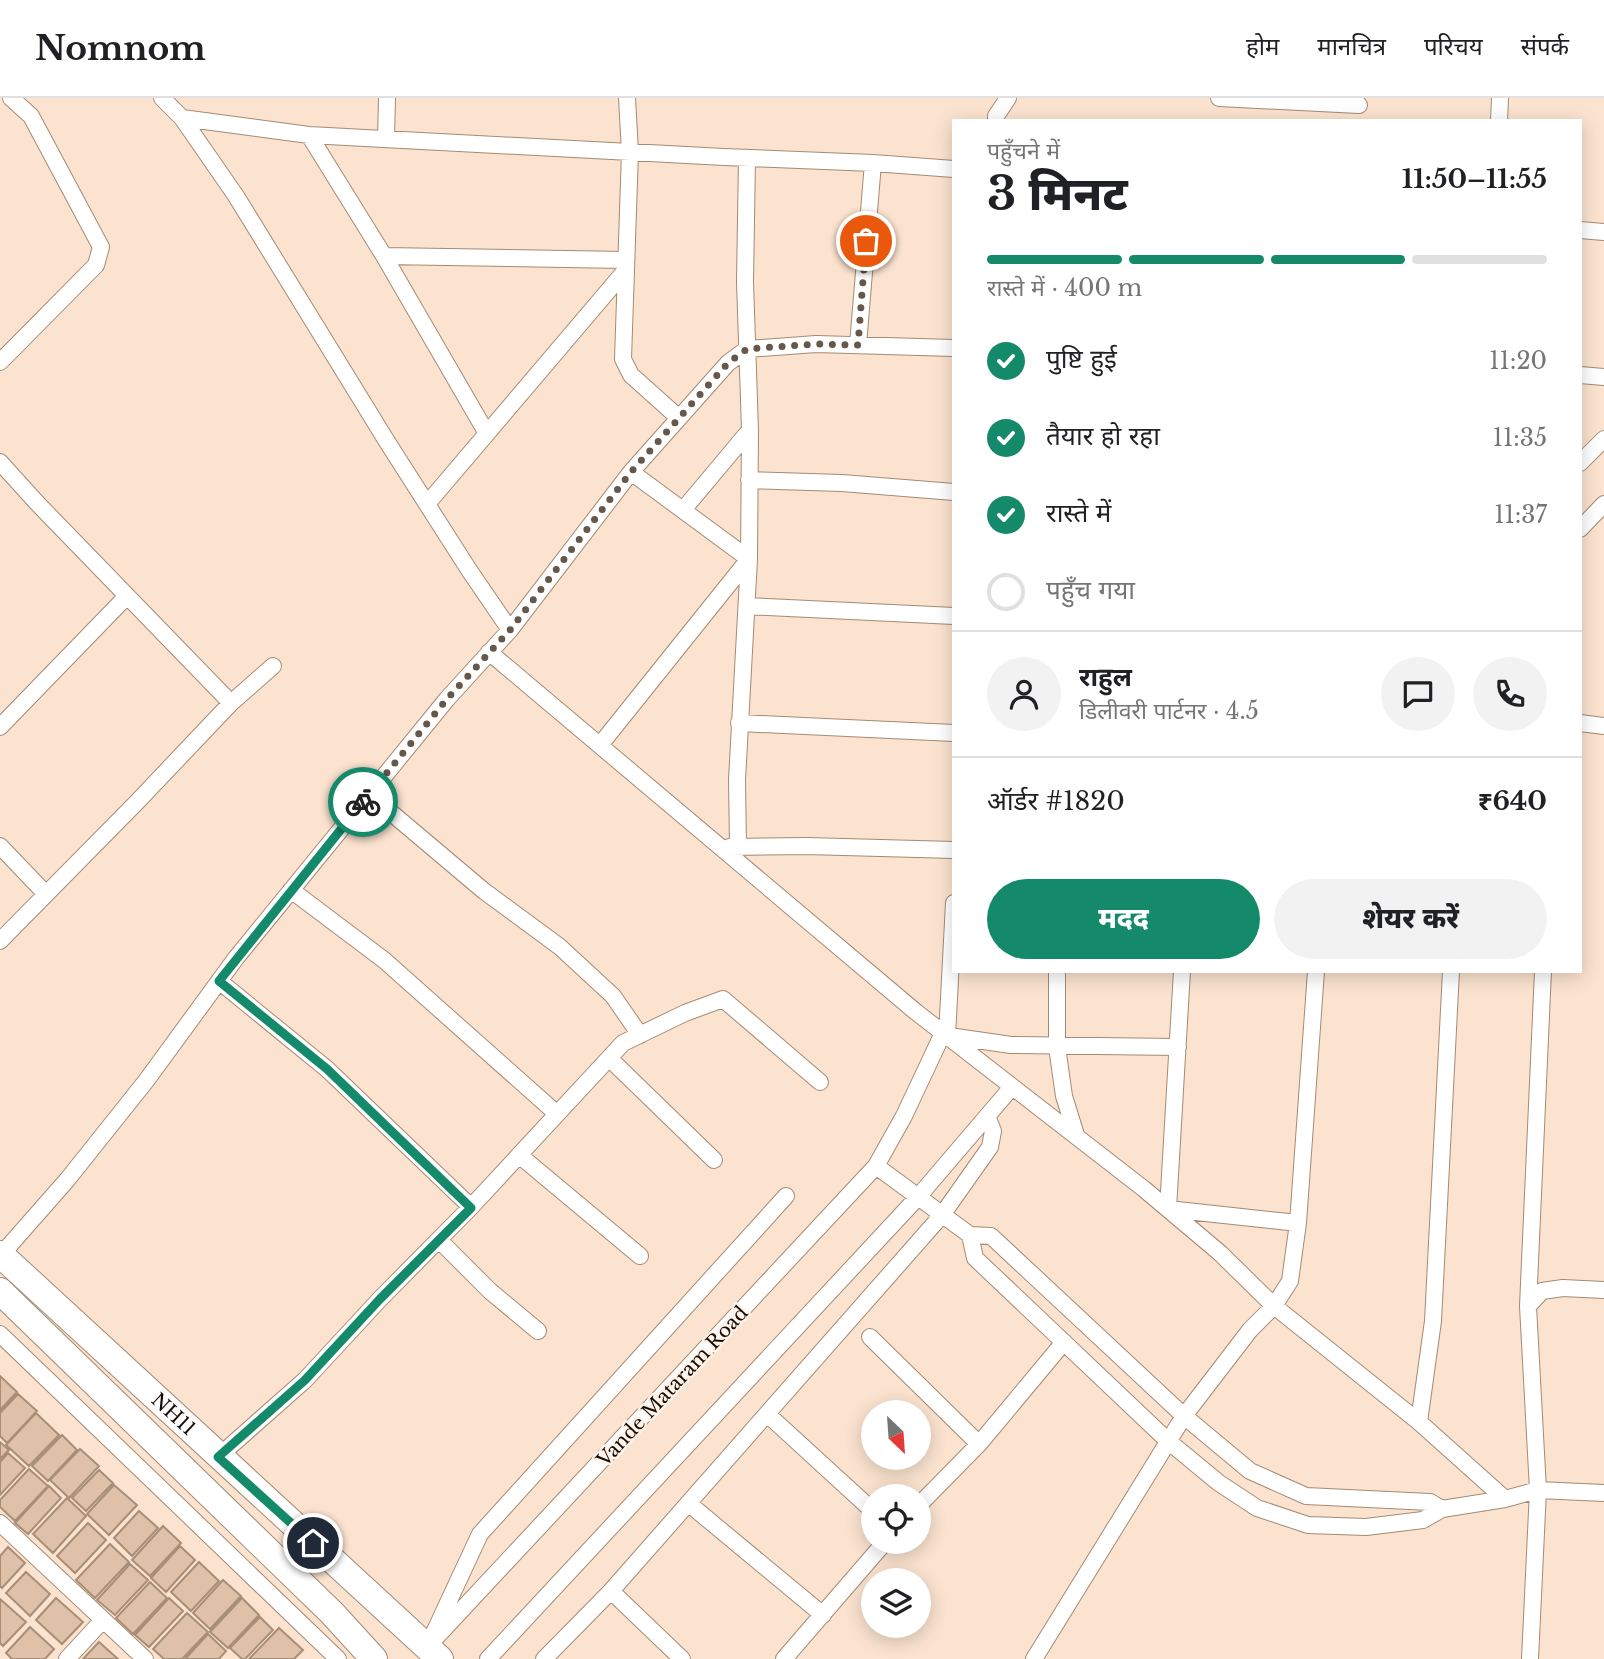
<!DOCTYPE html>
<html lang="hi">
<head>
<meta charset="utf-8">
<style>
  :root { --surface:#fff; --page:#f2f2f2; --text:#202124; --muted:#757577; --line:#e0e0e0; --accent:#158a6b }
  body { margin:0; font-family:"Libre Baskerville","Noto Sans Devanagari",serif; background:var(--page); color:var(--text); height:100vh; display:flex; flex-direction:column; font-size:26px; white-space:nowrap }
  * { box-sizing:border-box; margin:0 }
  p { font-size:23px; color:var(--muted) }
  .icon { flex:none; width:38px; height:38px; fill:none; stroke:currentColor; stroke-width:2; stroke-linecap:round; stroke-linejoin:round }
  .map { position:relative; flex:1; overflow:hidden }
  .panel { position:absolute; left:952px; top:21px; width:630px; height:854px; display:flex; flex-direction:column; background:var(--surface); border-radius:0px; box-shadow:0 4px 18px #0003 }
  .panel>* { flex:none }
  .needle { width:46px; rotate:155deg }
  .buttons { position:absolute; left:861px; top:1302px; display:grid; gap:14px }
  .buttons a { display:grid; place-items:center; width:70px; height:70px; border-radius:50%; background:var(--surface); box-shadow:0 4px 18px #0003; font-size:35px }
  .pin { position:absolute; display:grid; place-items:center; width:60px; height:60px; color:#fff; margin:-30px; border:4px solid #fff; border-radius:50%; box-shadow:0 2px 7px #0007 }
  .courier { position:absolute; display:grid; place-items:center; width:70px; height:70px; margin:-35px; border:5px solid #158a6b; border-radius:50%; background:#fff; color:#222; box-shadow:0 2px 9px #0007 }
  .summary em { font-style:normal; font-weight:800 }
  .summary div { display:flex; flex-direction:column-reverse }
  .summary { display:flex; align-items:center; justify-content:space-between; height:119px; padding:0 35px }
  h1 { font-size:46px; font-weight:800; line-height:52px }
  .bar { display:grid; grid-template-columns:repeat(4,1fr); gap:10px 7px; align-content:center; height:84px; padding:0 35px }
  .bar i { height:9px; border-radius:5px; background:var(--line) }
  .bar .selected { background:var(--accent) }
  .bar p { grid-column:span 4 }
  .line { display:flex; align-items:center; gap:18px; padding:0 35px; border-top:2px solid var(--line) }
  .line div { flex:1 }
  .round { display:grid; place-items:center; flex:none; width:74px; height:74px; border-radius:37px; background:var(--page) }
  ol { padding:0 35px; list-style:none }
  li { display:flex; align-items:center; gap:21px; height:77px }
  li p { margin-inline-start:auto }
  li .icon { padding:7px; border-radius:50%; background:var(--accent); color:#fff; stroke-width:4 }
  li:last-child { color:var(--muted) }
  li i { width:38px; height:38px; border:4px solid var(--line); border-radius:50% }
  .button { display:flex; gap:14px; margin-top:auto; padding:14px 35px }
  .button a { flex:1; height:80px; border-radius:42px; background:var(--accent); color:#fff; font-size:28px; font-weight:800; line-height:80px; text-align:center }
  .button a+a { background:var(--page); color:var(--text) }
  header { display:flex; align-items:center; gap:42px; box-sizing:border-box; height:98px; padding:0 35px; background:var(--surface); border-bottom:2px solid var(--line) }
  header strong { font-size:33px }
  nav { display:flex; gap:38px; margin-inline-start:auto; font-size:24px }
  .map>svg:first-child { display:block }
</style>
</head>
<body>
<header>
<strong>Nomnom</strong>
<nav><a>होम</a><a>मानचित्र</a><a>परिचय</a><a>संपर्क</a></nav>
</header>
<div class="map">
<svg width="1604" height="1561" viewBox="0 0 1604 1561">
  <rect width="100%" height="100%" fill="#fbe3cf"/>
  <path fill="#dec1a8" stroke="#a98e77" stroke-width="2" d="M 0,1278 L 17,1294 L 0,1312 Z
    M 18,1296 L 37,1313 L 7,1345 L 0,1338 L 0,1315 Z
    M 36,1315 L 59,1337 L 29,1368 L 6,1347 Z
    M 62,1337 L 77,1352 L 48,1383 L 32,1368 Z
    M 0,1344 L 9,1352 L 0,1361 Z
    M 80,1351 L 99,1368 L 69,1400 L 50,1382 Z
    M 8,1355 L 25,1370 L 0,1397 L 0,1364 Z
    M 29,1371 L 48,1388 L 15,1423 L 0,1409 L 0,1402 Z
    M 99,1372 L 113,1385 L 86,1413 L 72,1400 Z
    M 114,1387 L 137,1407 L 109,1437 L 87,1416 Z
    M 49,1388 L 61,1400 L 28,1436 L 15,1425 Z
    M 67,1400 L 86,1418 L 53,1455 L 33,1436 Z
    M 139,1413 L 158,1430 L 132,1458 L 114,1440 Z
    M 88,1425 L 106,1442 L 75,1475 L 57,1458 Z
    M 163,1428 L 181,1445 L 150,1478 L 132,1462 Z
    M 110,1446 L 129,1464 L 95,1500 L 76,1482 Z
    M 180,1448 L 195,1462 L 166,1494 L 151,1480 Z
    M 8,1449 L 25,1465 L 2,1490 L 0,1488 L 0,1458 Z
    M 199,1464 L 219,1483 L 191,1513 L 171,1494 Z
    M 130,1466 L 148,1482 L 115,1517 L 97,1502 Z
    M 26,1474 L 50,1496 L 30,1518 L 6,1495 Z
    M 223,1482 L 241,1498 L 210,1531 L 193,1515 Z
    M 150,1484 L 167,1500 L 133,1536 L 116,1520 Z
    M 56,1500 L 83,1524 L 62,1546 L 36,1522 Z
    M 169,1500 L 183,1513 L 149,1549 L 135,1537 Z
    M 242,1500 L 259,1517 L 228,1550 L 210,1534 Z
    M 0,1501 L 26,1524 L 3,1548 L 0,1545 Z
    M 187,1515 L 208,1534 L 182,1561 L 164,1561 L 153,1551 Z
    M 260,1519 L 273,1532 L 245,1561 L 242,1561 L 230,1550 Z
    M 30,1529 L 54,1551 L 45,1561 L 12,1561 L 6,1555 Z
    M 279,1530 L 303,1552 L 294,1561 L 249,1561 Z
    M 208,1536 L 226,1553 L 219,1561 L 185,1561 Z
    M 99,1544 L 118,1561 L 83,1561 Z"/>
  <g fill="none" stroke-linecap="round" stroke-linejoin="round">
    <g stroke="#a58a73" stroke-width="18">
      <path id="minor" d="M 162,0 L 182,20 L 236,98 L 386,342 L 469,472 L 510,532
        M 627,0 L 630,54 L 623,261 L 631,277 L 679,320
        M 1219,0 L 1359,7
        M 182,20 L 309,37 L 724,59 L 873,65 L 954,71
        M 996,23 L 996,18 L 1008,0
        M 1499,23 L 1500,0
        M 309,37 L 384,158 L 625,162
        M 386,40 L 387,0
        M 1580,132 L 1604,134
        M 384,158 L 486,334
        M 858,247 L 873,65
        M 0,264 L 96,167 L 101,149 L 31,18 L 11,0
        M 1580,277 L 1604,279
        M 0,364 L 38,406 L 231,605
        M 1580,365 L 1604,341
        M 749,382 L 842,385 L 954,394
        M 427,406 L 625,173
        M 683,412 L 750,332
        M 1580,431 L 1604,406
        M 747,508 L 954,518
        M 489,554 L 916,914 L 1144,1091 L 1220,1155 L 1274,1208 L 1419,1324 L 1505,1401 L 1538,1392 L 1604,1395
        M 739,625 L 954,635
        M 1580,625 L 1604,628
        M 0,629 L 127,498
        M 600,647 L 749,461 L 631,374
        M 369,696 L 484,793 L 560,849 L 613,898 L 640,937
        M 0,748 L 45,795
        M 729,749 L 807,748 L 954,752
        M 738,749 L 737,682 L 749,461 L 750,332 L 745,184 L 747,60
        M 291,792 L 384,862 L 556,1015
        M 0,843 L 137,704 L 231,605 L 273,568
        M 1057,873 L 1057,949 L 1064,998 L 1076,1037
        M 1182,873 L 1168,1111 L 1298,1125
        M 219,883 L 327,971 L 471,1109
        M 947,938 L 954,805
        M 949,938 L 1011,947 L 1178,949
        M 609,960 L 714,1062
        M 519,1057 L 640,1158
        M 876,1068 L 970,1137 L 991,1138 L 1184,1318 L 1250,1373 L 1306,1398 L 1430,1404 L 1442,1411
        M 970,1137 L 975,1160 L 1168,1343 L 1219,1385 L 1257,1410 L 1308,1427 L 1366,1429 L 1423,1422 L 1442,1411 L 1505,1401
        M 439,1142 L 490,1193 L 538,1233
        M 1,1157 L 67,1082 L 146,983 L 236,860 L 447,601 L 510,532 L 631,374 L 728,265 L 747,251 L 816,246 L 954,250
        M 1528,1208 L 1542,1193 L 1563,1190 L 1604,1192
        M 0,1236 L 338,1561
        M 870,1239 L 979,1346
        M 767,1316 L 873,1413
        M 1419,1324 L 1433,1223 L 1451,873
        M 218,1359 L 305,1282 L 380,1201 L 471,1109 L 623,945 L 685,915 L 723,901 L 820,984
        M 688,1405 L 823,1517
        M 919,1407 L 979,1346 L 1064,1244
        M 0,1425 L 145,1561
        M 611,1493 L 682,1561
        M 433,1537 L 480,1436 L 786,1098
        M 427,1549 L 876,1068 L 904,1018 L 943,935
        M 67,1561 L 102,1523
        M 488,1561 L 918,1099 L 1012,989
        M 544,1561 L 611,1493 L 942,1117 L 990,1049 L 993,1033 L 987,1018
        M 784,1561 L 885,1444
        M 1034,1561 L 1184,1318 L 1250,1232 L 1274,1208 L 1290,1183 L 1298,1125 L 1316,873
        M 1530,1561 L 1538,1392 L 1528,1208 L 1543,873"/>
    </g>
    <g stroke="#a58a73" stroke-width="28">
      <g id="trunk">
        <path id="s1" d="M 0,1156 L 440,1561"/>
        <path d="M 0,1193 L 332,1515 L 374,1561"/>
      </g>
    </g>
    <use href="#minor" stroke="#fff" stroke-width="16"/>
    <use href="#trunk" stroke="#fff" stroke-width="26"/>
  </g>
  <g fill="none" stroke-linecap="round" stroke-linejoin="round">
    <path stroke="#66574b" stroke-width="7" stroke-dasharray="0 12.6" d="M 363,704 L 447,601 L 510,532 L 631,374 L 728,265 L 747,251 L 816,246 L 858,247 L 866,143"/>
    <path stroke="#158a6b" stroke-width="9" d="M 313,1445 L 218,1359 L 305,1282 L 380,1201 L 471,1110 L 327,971 L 219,883 L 363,704"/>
  </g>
  <g text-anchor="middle" stroke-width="5" stroke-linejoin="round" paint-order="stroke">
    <g font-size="19" fill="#150c04" stroke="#fff3e9">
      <text transform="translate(672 1288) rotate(-47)" y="7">Vande Mataram Road</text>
      <text dy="7" stroke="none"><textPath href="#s1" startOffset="236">NH11</textPath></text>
    </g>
  </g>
</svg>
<div class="buttons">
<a><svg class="needle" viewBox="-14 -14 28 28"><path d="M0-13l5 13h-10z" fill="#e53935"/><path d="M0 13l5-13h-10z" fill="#757577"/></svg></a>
<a><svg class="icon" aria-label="locate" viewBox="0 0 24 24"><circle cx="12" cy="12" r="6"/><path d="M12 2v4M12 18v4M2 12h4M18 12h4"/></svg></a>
<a><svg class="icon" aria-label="layers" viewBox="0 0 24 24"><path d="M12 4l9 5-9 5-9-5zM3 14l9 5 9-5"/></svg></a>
</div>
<div class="pin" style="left:866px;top:143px;background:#ea580c"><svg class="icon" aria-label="bag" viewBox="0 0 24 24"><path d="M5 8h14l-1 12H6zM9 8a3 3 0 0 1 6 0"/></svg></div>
<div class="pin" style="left:313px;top:1445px;background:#1f2937"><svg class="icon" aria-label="home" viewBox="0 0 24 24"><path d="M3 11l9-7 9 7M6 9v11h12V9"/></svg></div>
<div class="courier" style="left:363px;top:704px"><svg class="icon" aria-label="bike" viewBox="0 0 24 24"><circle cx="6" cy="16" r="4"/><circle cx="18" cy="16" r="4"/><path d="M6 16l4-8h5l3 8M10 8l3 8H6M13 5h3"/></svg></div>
<section class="panel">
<div class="summary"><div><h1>3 मिनट</h1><p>पहुँचने में</p></div><em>11:50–11:55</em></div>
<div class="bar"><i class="selected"></i><i class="selected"></i><i class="selected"></i><i></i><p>रास्ते में · 400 m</p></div>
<ol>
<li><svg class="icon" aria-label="check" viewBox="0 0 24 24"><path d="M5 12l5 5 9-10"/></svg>पुष्टि हुई<p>11:20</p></li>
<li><svg class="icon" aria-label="check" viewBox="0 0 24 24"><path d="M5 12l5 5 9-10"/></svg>तैयार हो रहा<p>11:35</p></li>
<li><svg class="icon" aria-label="check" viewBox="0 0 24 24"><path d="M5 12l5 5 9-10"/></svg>रास्ते में<p>11:37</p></li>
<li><i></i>पहुँच गया</li>
</ol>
<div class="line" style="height:126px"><a class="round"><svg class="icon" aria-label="person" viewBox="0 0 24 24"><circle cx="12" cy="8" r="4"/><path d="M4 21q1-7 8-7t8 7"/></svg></a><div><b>राहुल</b><p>डिलीवरी पार्टनर · 4.5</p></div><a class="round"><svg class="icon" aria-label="chat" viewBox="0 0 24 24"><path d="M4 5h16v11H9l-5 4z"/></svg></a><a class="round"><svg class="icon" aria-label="phone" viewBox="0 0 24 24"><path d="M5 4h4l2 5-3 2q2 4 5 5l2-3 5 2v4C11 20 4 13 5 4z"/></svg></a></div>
<div class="line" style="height:91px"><div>ऑर्डर #1820</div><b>₹640</b></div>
<div class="button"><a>मदद</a><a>शेयर करें</a></div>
</section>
</div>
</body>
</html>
